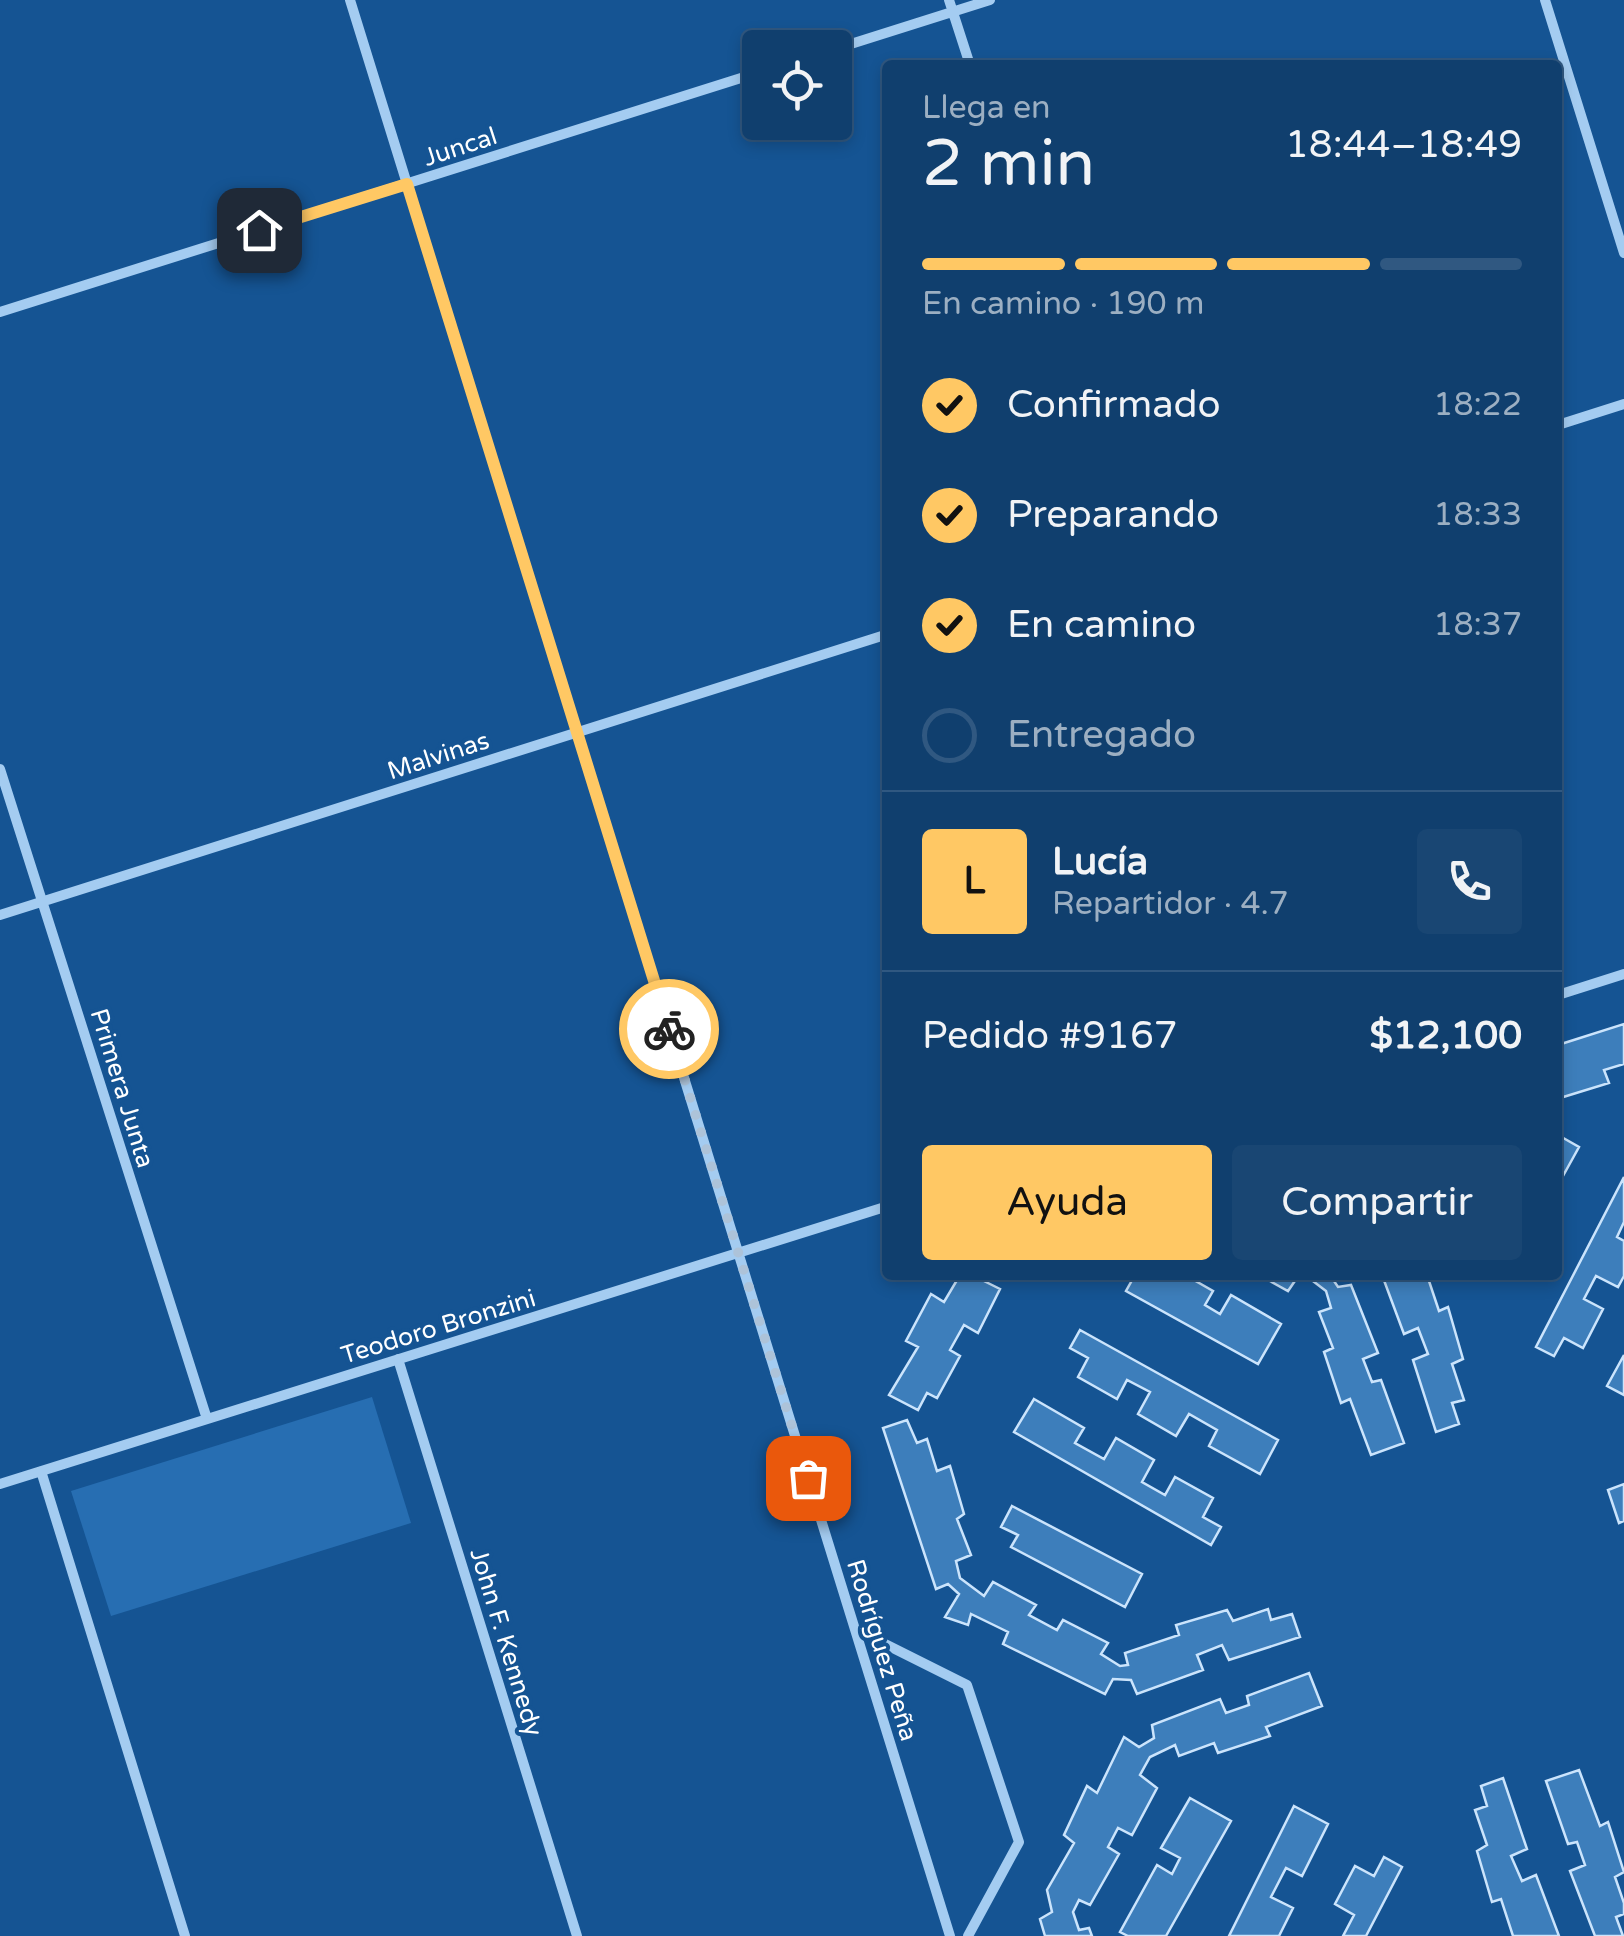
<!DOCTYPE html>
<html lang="es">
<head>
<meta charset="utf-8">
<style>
  :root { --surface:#103f6e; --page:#194673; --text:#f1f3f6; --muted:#9cafc2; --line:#305881; --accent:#ffc864 }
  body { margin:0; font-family:"Varela Round",sans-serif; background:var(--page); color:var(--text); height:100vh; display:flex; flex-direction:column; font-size:38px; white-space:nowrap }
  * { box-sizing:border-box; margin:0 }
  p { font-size:32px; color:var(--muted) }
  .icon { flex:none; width:55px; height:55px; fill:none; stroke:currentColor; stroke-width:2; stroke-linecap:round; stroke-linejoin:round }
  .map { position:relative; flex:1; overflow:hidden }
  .drawer { position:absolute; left:882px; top:60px; width:680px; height:1220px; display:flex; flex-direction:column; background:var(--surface); border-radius:10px; box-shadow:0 5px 15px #0003,0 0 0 2px var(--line) }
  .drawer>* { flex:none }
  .tools { position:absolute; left:742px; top:30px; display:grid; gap:20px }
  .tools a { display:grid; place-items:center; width:110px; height:110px; border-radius:10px; background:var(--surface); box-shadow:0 5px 15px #0003,0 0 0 2px var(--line); font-size:50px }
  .pin { position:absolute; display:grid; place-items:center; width:85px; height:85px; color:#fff; margin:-42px; border-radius:20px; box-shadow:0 5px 15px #0006 }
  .courier { position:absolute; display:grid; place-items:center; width:100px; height:100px; margin:-50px; border:8px solid #ffc864; border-radius:50%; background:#fff; color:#222; box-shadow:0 2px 12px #0007 }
  .headline em { font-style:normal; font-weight:600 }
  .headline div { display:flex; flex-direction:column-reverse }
  .headline { display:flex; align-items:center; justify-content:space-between; height:170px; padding:0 40px }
  h1 { font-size:65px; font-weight:600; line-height:75px }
  .bar { display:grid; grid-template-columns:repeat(4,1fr); gap:15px 10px; align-content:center; height:120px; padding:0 40px }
  .bar i { height:12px; border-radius:8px; background:var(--line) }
  .bar .current { background:var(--accent) }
  .bar p { grid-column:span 4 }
  .line { display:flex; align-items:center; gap:25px; padding:0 40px; border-top:2px solid var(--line) }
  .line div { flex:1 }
  .round { display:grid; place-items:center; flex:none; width:105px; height:105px; border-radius:10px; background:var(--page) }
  ol { padding:0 40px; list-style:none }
  li { display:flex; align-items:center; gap:30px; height:110px }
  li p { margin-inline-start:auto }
  li .icon { padding:10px; border-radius:50%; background:var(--accent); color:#111; stroke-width:4 }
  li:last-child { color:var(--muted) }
  li i { width:55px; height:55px; border:5px solid var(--line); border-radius:50% }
  .cta { display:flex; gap:20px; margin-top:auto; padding:20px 40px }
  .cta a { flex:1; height:115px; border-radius:10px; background:var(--accent); color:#111; font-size:40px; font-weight:600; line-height:115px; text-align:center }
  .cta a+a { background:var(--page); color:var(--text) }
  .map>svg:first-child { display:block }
</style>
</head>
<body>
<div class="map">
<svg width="1624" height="1936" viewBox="0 0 1624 1936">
  <rect width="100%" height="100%" fill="#155493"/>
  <path fill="#276eb2" d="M 372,1397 L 411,1523 L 111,1616 L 71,1491 Z"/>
  <path fill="#3d7ebb" stroke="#cbe4fc" stroke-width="2.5" d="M 1624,1024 L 1624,1064 L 1604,1070 L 1609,1083 L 1560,1098 L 1558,1045 Z
    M 1558,1135 L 1579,1147 L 1558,1185 Z
    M 1624,1177 L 1624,1222 L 1617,1237 L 1624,1241 L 1624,1276 L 1618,1287 L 1596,1276 L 1584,1299 L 1603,1309 L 1583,1348 L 1564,1338 L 1554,1356 L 1536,1347 Z
    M 960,1275 L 987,1275 L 984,1281 L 1000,1289 L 978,1333 L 964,1325 L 950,1350 L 960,1356 L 937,1398 L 927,1393 L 918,1410 L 889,1395 L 918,1347 L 906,1341 L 931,1294 L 944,1302 Z
    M 1135,1275 L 1185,1275 L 1213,1291 L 1205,1305 L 1220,1314 L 1231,1295 L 1281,1324 L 1258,1364 L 1126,1291 Z
    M 1259,1275 L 1299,1275 L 1288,1291 Z
    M 1305,1275 L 1330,1275 L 1338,1287 L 1351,1285 L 1378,1353 L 1363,1359 L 1372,1382 L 1381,1380 L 1404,1443 L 1371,1455 L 1350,1399 L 1341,1403 L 1324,1352 L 1333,1348 L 1319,1312 L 1331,1308 L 1326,1291 Z
    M 1382,1275 L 1427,1275 L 1439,1311 L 1448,1307 L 1463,1359 L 1452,1364 L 1464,1400 L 1452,1403 L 1459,1424 L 1436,1432 L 1413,1360 L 1428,1354 L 1418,1328 L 1404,1334 Z
    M 1080,1330 L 1278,1440 L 1260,1474 L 1209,1446 L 1217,1430 L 1189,1414 L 1176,1436 L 1138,1414 L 1150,1392 L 1127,1380 L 1117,1399 L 1078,1377 L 1088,1358 L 1070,1348 Z
    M 1624,1355 L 1624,1395 L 1607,1386 Z
    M 1034,1399 L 1084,1428 L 1075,1443 L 1104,1459 L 1116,1438 L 1154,1460 L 1142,1482 L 1165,1495 L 1175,1477 L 1213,1498 L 1203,1517 L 1221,1527 L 1211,1545 L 1014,1432 Z
    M 907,1420 L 917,1443 L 927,1439 L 937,1471 L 950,1466 L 964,1514 L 957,1519 L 971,1555 L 956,1561 L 960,1578 L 984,1596 L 993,1582 L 1036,1605 L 1029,1615 L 1057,1630 L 1063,1620 L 1108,1643 L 1101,1654 L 1120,1666 L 1128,1665 L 1125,1653 L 1179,1635 L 1176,1625 L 1227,1610 L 1233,1621 L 1268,1609 L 1271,1620 L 1292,1614 L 1300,1637 L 1229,1660 L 1222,1645 L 1197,1655 L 1203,1670 L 1137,1694 L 1131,1680 L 1113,1679 L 1105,1694 L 1003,1644 L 1008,1632 L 971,1614 L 968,1625 L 945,1617 L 959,1594 L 948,1584 L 936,1589 L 883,1428 Z
    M 1624,1484 L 1624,1521 L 1619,1523 L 1608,1490 Z
    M 1012,1506 L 1142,1574 L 1125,1607 L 1011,1547 L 1018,1535 L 1001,1527 Z
    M 1309,1673 L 1322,1706 L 1266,1727 L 1270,1736 L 1218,1753 L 1214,1743 L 1179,1756 L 1175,1745 L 1150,1757 L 1140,1775 L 1157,1788 L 1132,1835 L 1118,1828 L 1108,1847 L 1119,1854 L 1090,1905 L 1079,1900 L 1073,1912 L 1079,1930 L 1089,1928 L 1092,1936 L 1045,1936 L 1040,1919 L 1052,1912 L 1047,1890 L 1074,1843 L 1064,1835 L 1087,1786 L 1097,1793 L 1124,1737 L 1139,1747 L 1154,1738 L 1152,1725 L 1220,1699 L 1226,1713 L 1249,1705 L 1247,1696 Z
    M 1579,1770 L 1600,1826 L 1608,1822 L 1624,1872 L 1615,1877 L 1624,1903 L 1624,1914 L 1616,1917 L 1623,1936 L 1595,1936 L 1570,1871 L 1585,1865 L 1577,1842 L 1568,1844 L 1546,1781 Z
    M 1503,1778 L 1527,1849 L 1511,1856 L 1522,1881 L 1536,1875 L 1559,1936 L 1513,1936 L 1501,1899 L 1492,1902 L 1477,1851 L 1487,1845 L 1475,1810 L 1487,1806 L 1481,1786 Z
    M 1190,1798 L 1231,1821 L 1166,1936 L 1128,1936 L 1120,1932 L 1157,1865 L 1172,1874 L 1180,1858 L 1161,1848 Z
    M 1294,1806 L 1328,1824 L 1302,1876 L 1286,1868 L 1271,1897 L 1293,1908 L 1279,1936 L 1229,1936 Z
    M 1384,1857 L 1402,1867 L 1366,1936 L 1343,1936 L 1354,1915 L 1335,1904 L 1355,1866 L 1374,1876 Z"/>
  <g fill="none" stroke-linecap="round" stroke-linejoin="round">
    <path stroke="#a4ccf1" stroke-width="10" d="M 350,0 L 950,1936
      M 949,0 L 970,65
      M 1545,0 L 1624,253
      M 835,49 L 990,0
      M 0,312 L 760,72
      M 1558,425 L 1624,404
      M 0,769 L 207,1419
      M 0,915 L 888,634
      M 1558,995 L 1624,974
      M 398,1359 L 577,1936
      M 41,1471 L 185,1936
      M 0,1484 L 888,1206
      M 855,1629 L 967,1685 L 1019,1842 L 968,1936"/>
  </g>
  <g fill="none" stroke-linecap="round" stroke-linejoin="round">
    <path stroke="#adc3d9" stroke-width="10" stroke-dasharray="0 18" d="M 669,1029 L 808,1478"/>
    <path stroke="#ffc864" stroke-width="12" d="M 259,230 L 407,184 L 669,1029"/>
  </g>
  <g text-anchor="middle" stroke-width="8" stroke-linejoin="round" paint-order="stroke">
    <g font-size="25" fill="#fff" stroke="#155493">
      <text transform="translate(460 146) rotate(-18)" y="9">Juncal</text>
      <text transform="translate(438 755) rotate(-18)" y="9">Malvinas</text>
      <text transform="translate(123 1088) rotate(73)" y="9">Primera Junta</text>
      <text transform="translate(438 1326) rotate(-17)" y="9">Teodoro Bronzini</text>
      <text transform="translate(507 1642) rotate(73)" y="9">John F. Kennedy</text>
      <text transform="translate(883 1650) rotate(73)" y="9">Rodríguez Peña</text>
    </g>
  </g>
</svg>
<div class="tools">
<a><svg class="icon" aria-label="locate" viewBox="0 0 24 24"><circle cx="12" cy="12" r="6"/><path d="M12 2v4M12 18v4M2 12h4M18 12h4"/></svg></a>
</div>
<div class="pin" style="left:808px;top:1478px;background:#ea580c"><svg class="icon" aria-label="bag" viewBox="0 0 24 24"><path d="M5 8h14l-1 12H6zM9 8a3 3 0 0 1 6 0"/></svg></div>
<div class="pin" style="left:259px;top:230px;background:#1f2937"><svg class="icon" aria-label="home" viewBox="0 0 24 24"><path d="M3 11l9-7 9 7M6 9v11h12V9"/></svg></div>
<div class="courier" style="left:669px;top:1029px"><svg class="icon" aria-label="bike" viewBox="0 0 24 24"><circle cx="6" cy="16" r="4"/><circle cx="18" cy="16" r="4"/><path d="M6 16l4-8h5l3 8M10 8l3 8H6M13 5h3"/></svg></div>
<section class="drawer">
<div class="headline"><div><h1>2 min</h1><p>Llega en</p></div><em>18:44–18:49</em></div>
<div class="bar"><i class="current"></i><i class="current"></i><i class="current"></i><i></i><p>En camino · 190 m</p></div>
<ol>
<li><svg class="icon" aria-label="check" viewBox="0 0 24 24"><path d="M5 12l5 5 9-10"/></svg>Confirmado<p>18:22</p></li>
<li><svg class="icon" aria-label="check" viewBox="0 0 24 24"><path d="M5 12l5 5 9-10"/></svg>Preparando<p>18:33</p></li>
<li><svg class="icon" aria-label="check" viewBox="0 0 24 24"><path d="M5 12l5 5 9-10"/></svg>En camino<p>18:37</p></li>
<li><i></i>Entregado</li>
</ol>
<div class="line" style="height:180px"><b class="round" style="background:var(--accent);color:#111">L</b><div><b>Lucía</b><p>Repartidor · 4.7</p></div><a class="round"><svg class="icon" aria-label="phone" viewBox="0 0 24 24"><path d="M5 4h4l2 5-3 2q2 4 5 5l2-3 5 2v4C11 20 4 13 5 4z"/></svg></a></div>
<div class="line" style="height:130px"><div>Pedido #9167</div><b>$12,100</b></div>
<div class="cta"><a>Ayuda</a><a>Compartir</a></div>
</section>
</div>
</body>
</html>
